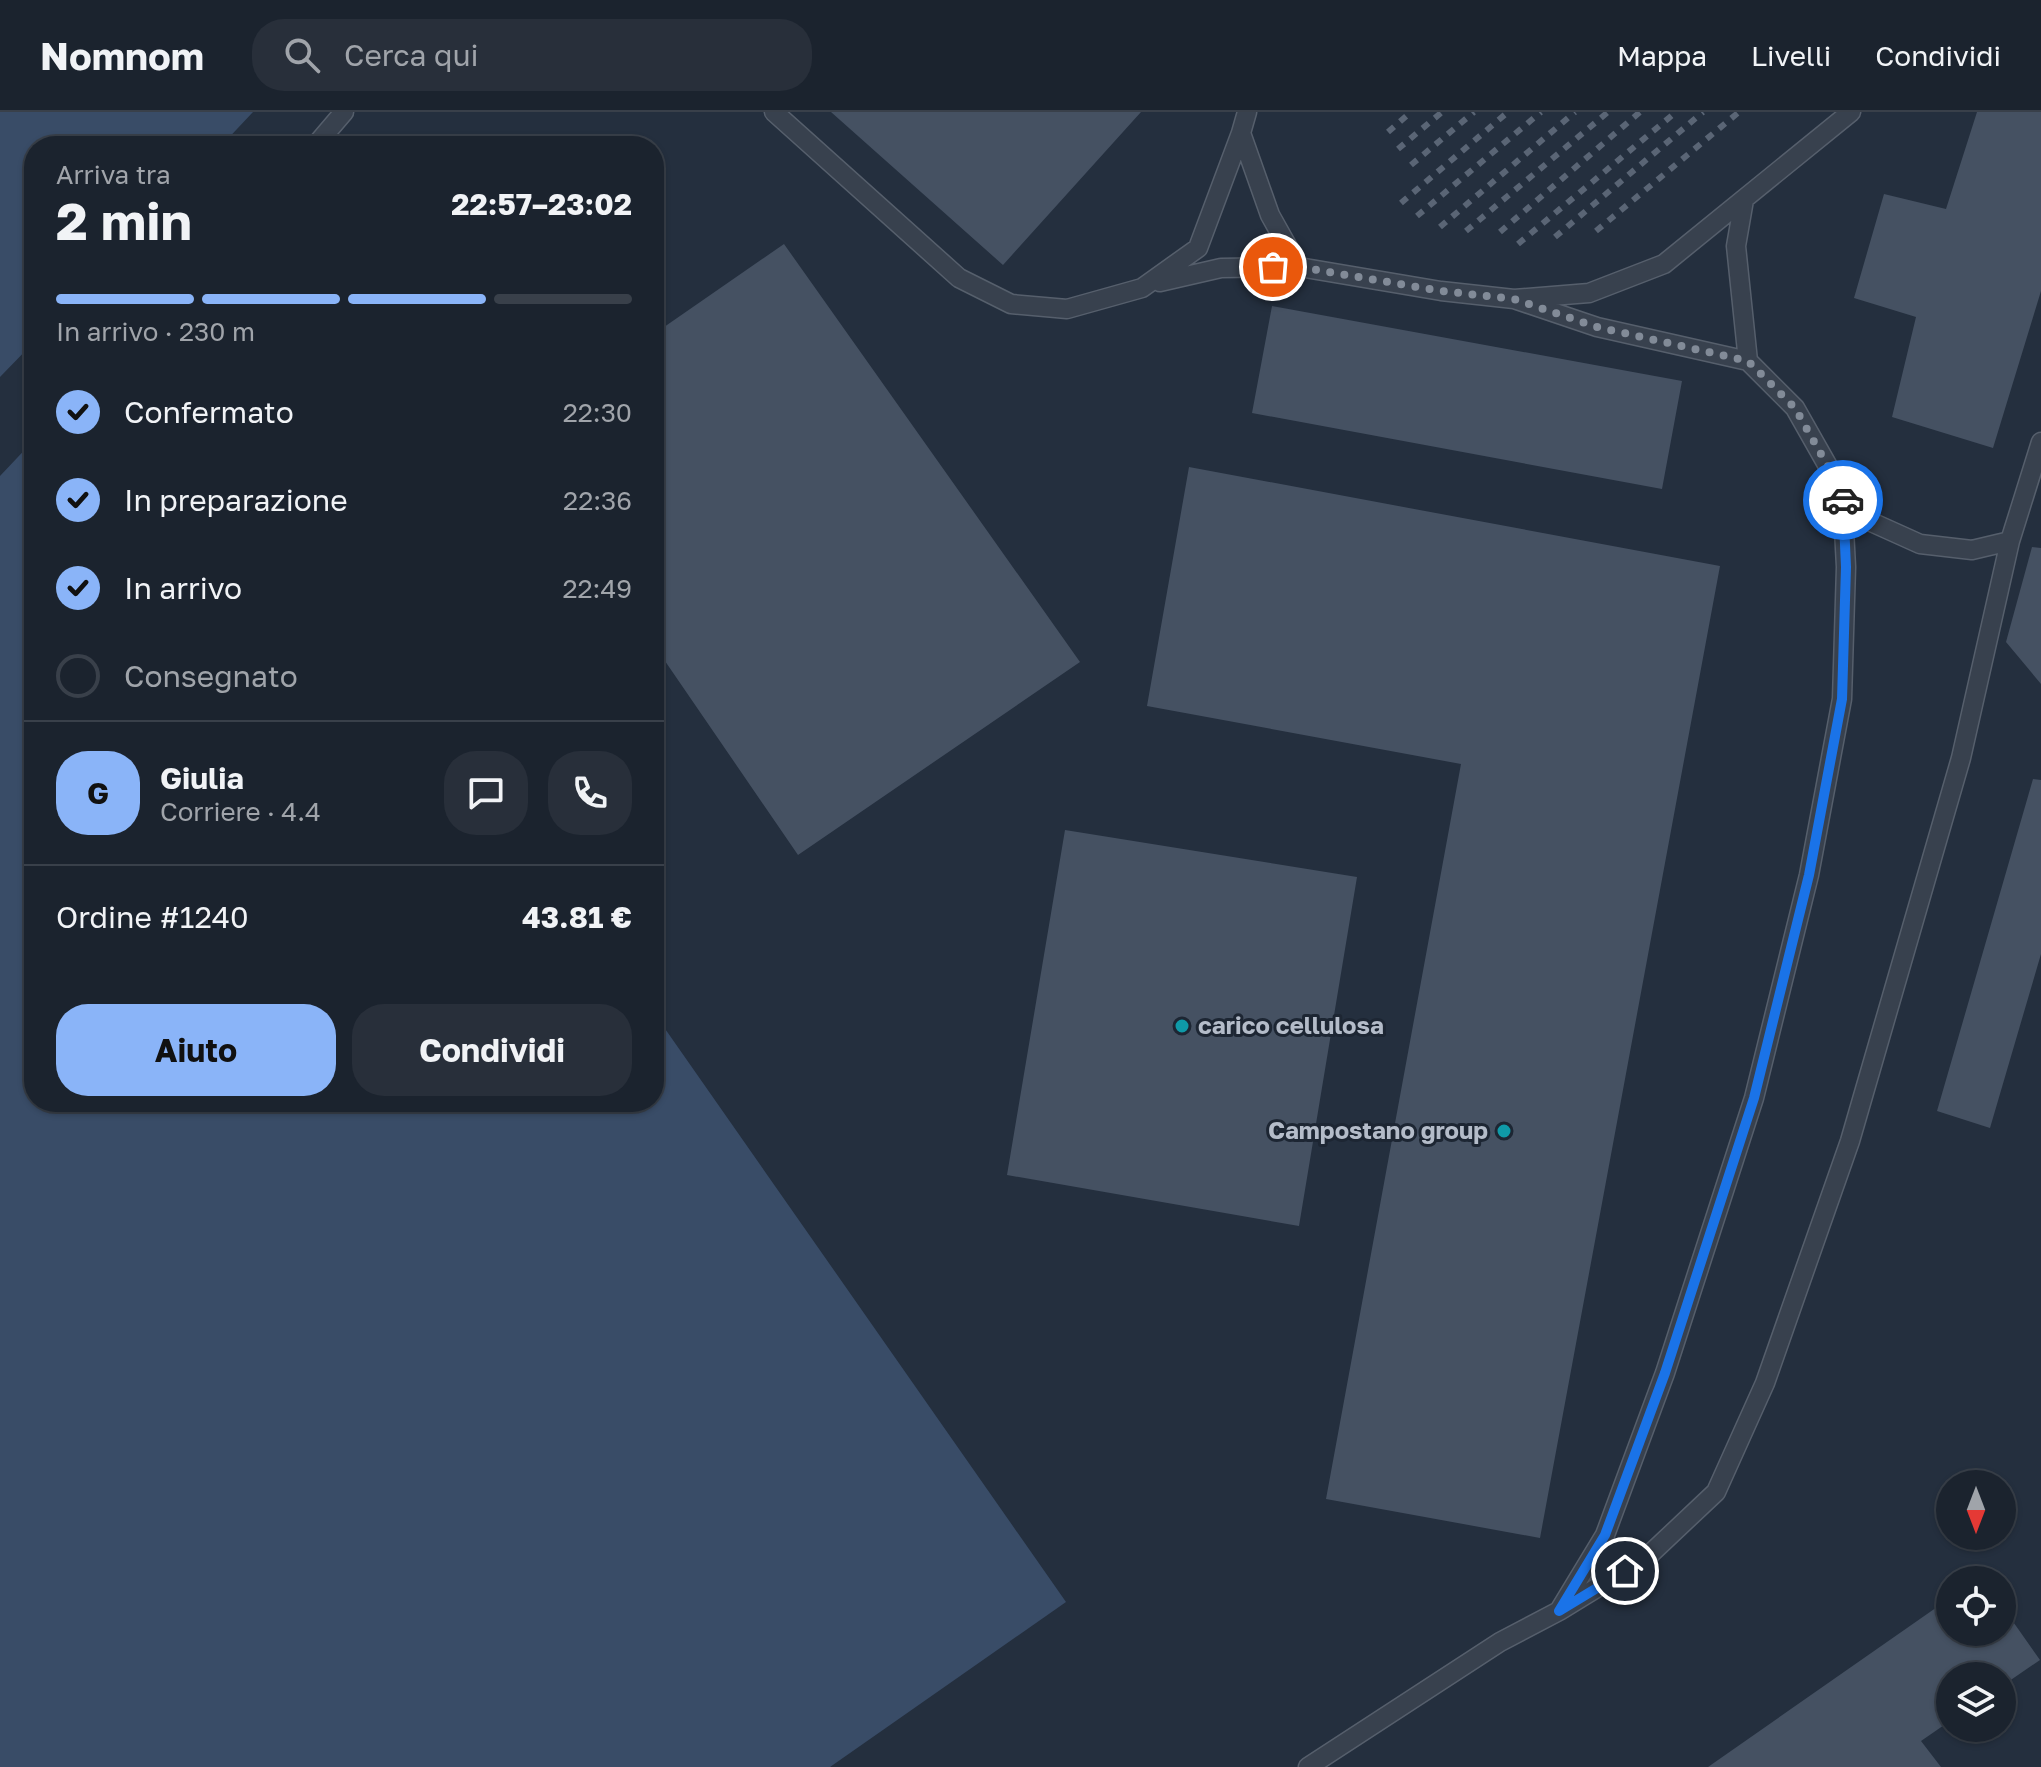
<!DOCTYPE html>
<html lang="it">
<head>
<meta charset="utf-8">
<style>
  :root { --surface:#1b232e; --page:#282f3a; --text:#f1f3f6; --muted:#a0a4aa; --line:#39404a; --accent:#8ab4f8 }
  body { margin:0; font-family:"Golos Text",sans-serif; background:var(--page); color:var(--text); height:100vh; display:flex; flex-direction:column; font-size:30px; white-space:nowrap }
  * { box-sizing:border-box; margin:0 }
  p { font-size:26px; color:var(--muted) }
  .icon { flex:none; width:44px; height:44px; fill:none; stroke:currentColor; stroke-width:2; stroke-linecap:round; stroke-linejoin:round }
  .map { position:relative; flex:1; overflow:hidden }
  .panel { position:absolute; left:24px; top:24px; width:640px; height:976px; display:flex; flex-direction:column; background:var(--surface); border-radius:32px; box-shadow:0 2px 6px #0004,0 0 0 2px var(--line) }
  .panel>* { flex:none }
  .needle { width:52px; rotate:180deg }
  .buttons { position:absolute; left:1936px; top:1358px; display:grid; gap:16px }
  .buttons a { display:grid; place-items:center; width:80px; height:80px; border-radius:50%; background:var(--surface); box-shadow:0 2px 6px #0004,0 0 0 2px var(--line); font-size:40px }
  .pin { position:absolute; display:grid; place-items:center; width:68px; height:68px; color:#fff; margin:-34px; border:4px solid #fff; border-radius:50%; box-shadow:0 2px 8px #0007 }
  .courier { position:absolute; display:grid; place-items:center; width:80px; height:80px; margin:-40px; border:6px solid #1a73e8; border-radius:50%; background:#fff; color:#222; box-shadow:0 2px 10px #0007 }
  .headline em { font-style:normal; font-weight:700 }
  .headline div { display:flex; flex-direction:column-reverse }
  .headline { display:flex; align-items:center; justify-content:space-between; height:136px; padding:0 32px }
  h1 { font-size:52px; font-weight:700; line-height:60px }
  .bar { display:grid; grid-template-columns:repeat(4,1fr); gap:12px 8px; align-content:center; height:96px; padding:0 32px }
  .bar i { height:10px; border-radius:6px; background:var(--line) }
  .bar .active { background:var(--accent) }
  .bar p { grid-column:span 4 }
  .line { display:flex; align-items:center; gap:20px; padding:0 32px; border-top:2px solid var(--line) }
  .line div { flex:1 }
  .round { display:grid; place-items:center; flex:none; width:84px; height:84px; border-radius:32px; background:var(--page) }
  ol { padding:0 32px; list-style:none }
  li { display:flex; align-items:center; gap:24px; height:88px }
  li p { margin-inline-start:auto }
  li .icon { padding:8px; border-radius:50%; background:var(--accent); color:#111; stroke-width:4 }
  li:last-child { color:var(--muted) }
  li i { width:44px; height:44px; border:4px solid var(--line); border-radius:50% }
  .button { display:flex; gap:16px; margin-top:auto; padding:16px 32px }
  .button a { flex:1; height:92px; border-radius:32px; background:var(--accent); color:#111; font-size:32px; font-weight:700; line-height:92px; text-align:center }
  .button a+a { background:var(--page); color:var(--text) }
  header { display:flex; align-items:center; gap:48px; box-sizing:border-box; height:112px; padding:0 40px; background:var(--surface); border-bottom:2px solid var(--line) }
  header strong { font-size:38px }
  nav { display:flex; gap:44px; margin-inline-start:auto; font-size:28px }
  .search { width:560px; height:72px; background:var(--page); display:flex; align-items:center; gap:20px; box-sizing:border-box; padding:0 28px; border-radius:32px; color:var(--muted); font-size:30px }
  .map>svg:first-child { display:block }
</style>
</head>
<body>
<header>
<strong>Nomnom</strong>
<div class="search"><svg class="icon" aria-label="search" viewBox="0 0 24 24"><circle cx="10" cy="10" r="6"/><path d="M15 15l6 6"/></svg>Cerca qui</div>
<nav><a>Mappa</a><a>Livelli</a><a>Condividi</a></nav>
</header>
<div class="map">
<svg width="2041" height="1655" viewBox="0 0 2041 1655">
  <rect width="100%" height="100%" fill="#242f3e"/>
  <path fill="#394c67" d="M 0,0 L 253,0 L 221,34 L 34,34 L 34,230 L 0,265 Z
    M 34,328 L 34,990 L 654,990 L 654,901 L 1066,1490 L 830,1655 L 0,1655 L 0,364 Z"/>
  <path fill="#455162" d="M 831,0 L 1141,0 L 1003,153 Z
    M 1977,0 L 2041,0 L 2041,179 L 1993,336 L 1892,305 L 1916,205 L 1854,186 L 1884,82 L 1946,97 Z
    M 784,132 L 1080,550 L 798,743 L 654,533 L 654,222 Z
    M 1272,194 L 1682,269 L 1662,377 L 1252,301 Z
    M 1189,355 L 1720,454 L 1540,1426 L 1326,1387 L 1461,652 L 1147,594 Z
    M 2032,435 L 2041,436 L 2041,572 L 2006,530 Z
    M 2033,667 L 2041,668 L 2041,842 L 1990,1016 L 1937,999 Z
    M 1065,718 L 1357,765 L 1299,1114 L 1007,1063 Z
    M 1950,1486 L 1950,1520 L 2002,1520 L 2002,1494 L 2040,1548 L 2002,1574 L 2002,1564 L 1950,1564 L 1950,1609 L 1921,1629 L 1941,1655 L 1708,1655 Z"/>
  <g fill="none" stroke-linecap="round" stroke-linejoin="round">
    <g stroke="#565f6c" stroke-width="21">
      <path id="lane" d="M 774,0 L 959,166 L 1011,192 L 1067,197 L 1142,176 L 1198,136 L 1241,21 L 1270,103 L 1299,155 L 1441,179 L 1514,187
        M 1241,21 L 1247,0
        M 315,34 L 344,0
        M 1744,88 L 1736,134 L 1748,249 L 1795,296 L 1842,379 L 1846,455 L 1842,587 L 1809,763 L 1754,986 L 1665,1261 L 1605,1423 L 1559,1499 L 1647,1445 L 1716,1380 L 1765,1271 L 1850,1029 L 1961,646 L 2010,429 L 2041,330
        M 1160,170 L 1221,156 L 1299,155
        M 1748,249 L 1597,215 L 1514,187 L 1589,181 L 1664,152 L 1851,0
        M 1842,379 L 1869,409 L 1920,432 L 1972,438 L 2010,429
        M 1308,1655 L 1500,1530 L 1559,1499"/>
    </g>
    <use href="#lane" stroke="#38414e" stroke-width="18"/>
    <path stroke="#5a6575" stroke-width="6" stroke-dasharray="8 8" stroke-linecap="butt" d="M 1388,20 L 1411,0
      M 1398,37 L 1442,0
      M 1411,53 L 1474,0
      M 1401,91 L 1508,0
      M 1417,104 L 1541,0
      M 1440,115 L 1575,0
      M 1466,119 L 1608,0
      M 1596,119 L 1739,0
      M 1500,120 L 1640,0
      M 1555,125 L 1703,0
      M 1518,132 L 1676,0"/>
  </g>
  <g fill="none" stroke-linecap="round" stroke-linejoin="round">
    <path stroke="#828b98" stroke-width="8" stroke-dasharray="0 14.4" d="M 1273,155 L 1299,155 L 1441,179 L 1514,187 L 1597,215 L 1748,249 L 1795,296 L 1842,379 L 1843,388"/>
    <path stroke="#1a73e8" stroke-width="10" d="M 1625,1459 L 1559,1499 L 1605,1423 L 1665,1261 L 1754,986 L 1809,763 L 1842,587 L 1846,455 L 1843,388"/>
  </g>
  <g fill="#0f9aa8" stroke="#1d2633" stroke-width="3">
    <circle cx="1182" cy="914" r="8"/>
    <circle cx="1504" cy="1019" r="8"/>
  </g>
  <g text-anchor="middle" stroke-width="6" stroke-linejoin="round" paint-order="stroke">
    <g font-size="24" font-weight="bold" fill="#b4bcc9" stroke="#1d2633" text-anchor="start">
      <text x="1198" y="922">carico cellulosa</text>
      <text x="1488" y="1027" text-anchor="end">Campostano group</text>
    </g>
  </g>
</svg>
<div class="buttons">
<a><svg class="needle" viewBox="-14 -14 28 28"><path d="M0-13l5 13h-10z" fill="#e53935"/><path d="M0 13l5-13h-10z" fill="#a0a4aa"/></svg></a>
<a><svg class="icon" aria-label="locate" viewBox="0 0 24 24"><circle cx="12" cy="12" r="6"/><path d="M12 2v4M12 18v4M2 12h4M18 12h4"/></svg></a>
<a><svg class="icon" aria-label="layers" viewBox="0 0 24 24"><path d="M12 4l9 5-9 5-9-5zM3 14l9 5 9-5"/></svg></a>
</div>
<div class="pin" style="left:1273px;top:155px;background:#ea580c"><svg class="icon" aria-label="bag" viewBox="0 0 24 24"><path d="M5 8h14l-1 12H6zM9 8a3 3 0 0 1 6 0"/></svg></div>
<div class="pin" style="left:1625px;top:1459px;background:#1f2937"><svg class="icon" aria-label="home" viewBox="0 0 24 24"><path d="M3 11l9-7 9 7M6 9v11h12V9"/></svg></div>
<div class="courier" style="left:1843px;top:388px"><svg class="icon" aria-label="car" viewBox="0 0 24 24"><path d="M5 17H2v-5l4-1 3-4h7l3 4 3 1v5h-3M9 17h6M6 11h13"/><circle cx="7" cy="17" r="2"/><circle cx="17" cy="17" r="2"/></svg></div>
<section class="panel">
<div class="headline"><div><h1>2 min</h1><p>Arriva tra</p></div><em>22:57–23:02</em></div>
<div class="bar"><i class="active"></i><i class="active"></i><i class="active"></i><i></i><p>In arrivo · 230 m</p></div>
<ol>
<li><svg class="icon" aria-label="check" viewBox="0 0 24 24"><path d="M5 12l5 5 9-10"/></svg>Confermato<p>22:30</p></li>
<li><svg class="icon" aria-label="check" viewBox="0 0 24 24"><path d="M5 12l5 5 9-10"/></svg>In preparazione<p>22:36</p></li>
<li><svg class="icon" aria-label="check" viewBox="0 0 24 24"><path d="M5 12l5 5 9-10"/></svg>In arrivo<p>22:49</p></li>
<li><i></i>Consegnato</li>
</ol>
<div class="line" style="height:144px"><b class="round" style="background:var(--accent);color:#111">G</b><div><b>Giulia</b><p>Corriere · 4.4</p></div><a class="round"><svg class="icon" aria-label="chat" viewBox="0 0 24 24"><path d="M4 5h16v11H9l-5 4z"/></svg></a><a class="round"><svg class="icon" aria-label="phone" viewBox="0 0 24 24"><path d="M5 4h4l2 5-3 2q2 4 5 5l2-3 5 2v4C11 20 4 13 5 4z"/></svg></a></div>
<div class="line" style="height:104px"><div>Ordine #1240</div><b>43.81 €</b></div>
<div class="button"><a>Aiuto</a><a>Condividi</a></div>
</section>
</div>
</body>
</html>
